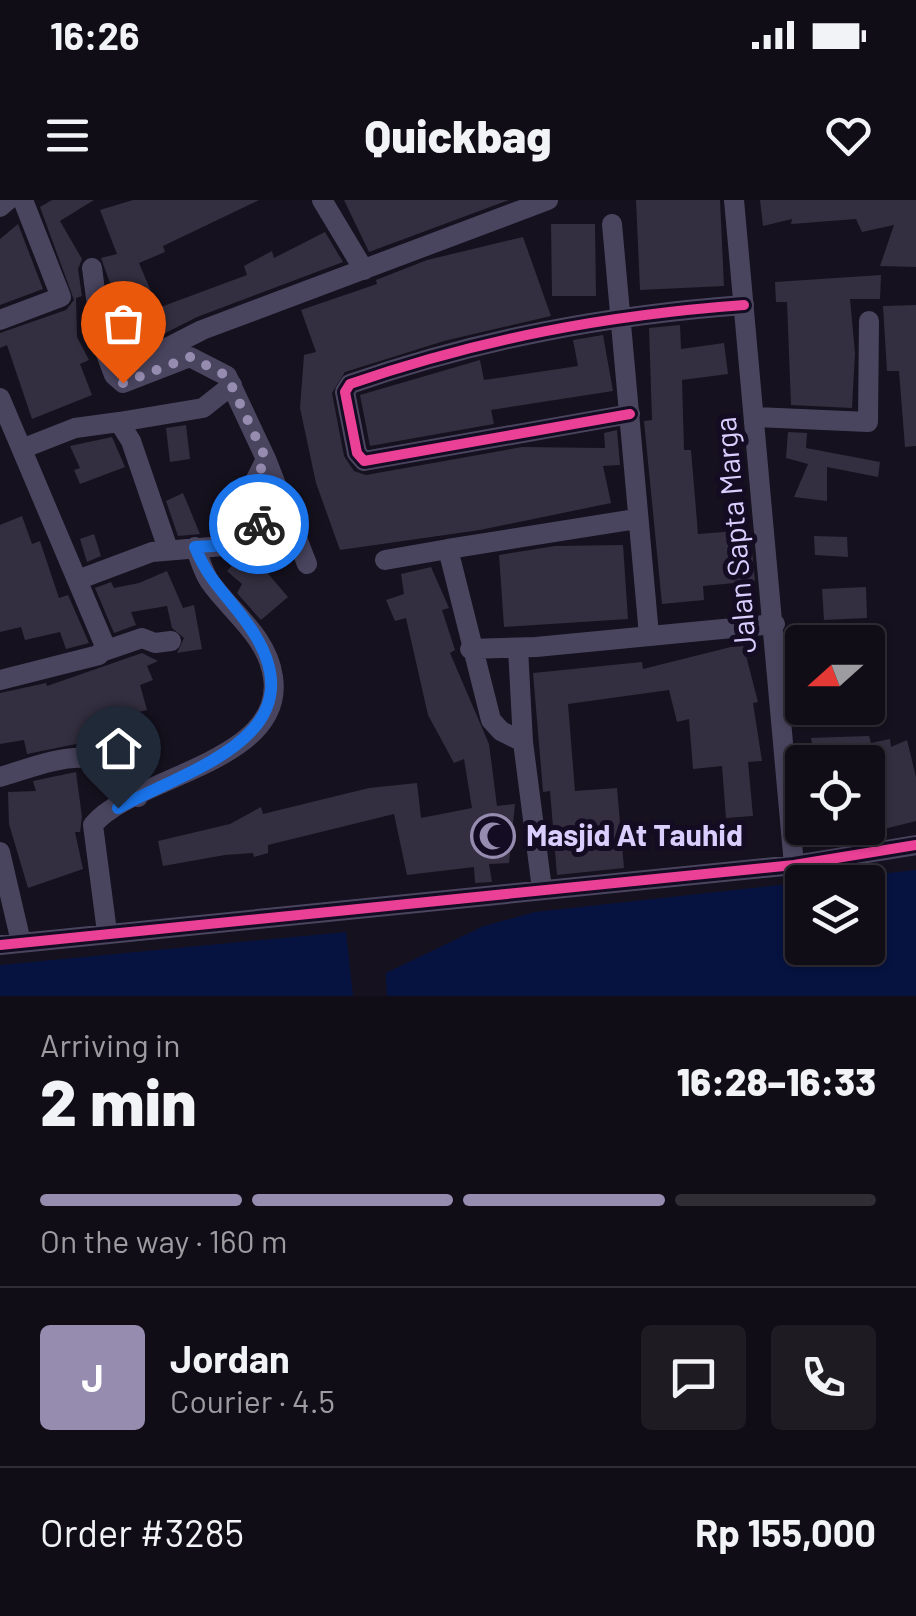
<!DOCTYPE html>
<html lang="en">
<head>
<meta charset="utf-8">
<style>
  :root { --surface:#100d16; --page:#1e1b23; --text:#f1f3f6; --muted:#9c9ca1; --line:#302d35; --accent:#958cb0 }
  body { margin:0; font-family:Barlow,sans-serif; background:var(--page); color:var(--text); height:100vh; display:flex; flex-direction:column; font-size:38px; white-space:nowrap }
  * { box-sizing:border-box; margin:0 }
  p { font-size:32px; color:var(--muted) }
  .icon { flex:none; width:55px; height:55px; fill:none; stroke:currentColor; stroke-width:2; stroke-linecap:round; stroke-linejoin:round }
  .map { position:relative; height:796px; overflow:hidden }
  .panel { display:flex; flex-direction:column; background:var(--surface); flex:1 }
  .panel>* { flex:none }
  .needle { width:65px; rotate:249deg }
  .controls { position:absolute; left:785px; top:425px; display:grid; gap:20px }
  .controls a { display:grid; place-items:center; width:100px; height:100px; border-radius:10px; background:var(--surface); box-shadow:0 2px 8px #0004,0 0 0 2px var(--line); font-size:50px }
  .pin { position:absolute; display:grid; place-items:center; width:85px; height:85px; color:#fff; margin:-102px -42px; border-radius:50% 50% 50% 0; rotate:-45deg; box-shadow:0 0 10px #0007 }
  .pin .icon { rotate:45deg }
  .courier { position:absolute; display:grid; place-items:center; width:100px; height:100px; margin:-50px; border:8px solid #1a73e8; border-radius:50%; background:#fff; color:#222; box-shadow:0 2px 12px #0007 }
  .summary em { font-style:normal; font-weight:800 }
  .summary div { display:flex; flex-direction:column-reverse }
  .summary { display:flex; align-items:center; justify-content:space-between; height:170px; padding:0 40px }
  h1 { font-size:65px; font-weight:800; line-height:75px }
  .bar { display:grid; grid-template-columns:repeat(4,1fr); gap:15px 10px; align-content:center; height:120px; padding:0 40px }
  .bar i { height:12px; border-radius:8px; background:var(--line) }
  .bar .selected { background:var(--accent) }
  .bar p { grid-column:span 4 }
  .line { display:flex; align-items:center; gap:25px; padding:0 40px; border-top:2px solid var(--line) }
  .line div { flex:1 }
  .round { display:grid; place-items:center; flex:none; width:105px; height:105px; border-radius:10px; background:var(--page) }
  .status { display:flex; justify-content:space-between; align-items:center; height:70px; padding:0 50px; background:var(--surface); direction:ltr }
  .status svg { height:28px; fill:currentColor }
  header { display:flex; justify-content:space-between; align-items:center; height:130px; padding:0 40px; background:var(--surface); font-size:45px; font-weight:800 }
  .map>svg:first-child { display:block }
</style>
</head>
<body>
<div class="status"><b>16:26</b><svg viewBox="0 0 49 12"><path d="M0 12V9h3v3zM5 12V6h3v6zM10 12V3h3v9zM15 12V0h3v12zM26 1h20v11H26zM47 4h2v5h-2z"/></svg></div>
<header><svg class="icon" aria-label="menu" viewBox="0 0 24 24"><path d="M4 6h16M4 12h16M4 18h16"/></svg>Quickbag<svg class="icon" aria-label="heart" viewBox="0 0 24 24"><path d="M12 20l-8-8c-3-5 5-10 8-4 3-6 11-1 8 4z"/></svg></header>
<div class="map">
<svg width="916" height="796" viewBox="0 0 916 796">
  <rect width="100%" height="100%" fill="#15111e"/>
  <path fill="#061340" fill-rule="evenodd" d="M 916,670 L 916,796 L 0,796 L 0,765 L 346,732 L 363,784 L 484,726 L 535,712 ZM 802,682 L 868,682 L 868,748 L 802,748 Z"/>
  <path fill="#15111e" d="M 351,731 L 366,777 L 385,767 L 387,796 L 353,796 L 346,732 Z"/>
  <path fill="#342f40" d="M 52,0 L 94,0 L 60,21 L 82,59 L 78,69 L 82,96 L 76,98 L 77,137 L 89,160 L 80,164 L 92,195 L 32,219 L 7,145 L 0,148 L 0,133 L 66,110 L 74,100 L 40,7 Z
    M 133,0 L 259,0 L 163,46 L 165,52 L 139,63 L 158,108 L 247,75 L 244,66 L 272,51 L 274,58 L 325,32 L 343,62 L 197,117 L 134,149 L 101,58 L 117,54 L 100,10 Z
    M 344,0 L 509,0 L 369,52 Z
    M 636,0 L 720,0 L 724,86 L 640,90 Z
    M 760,0 L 916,0 L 916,67 L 880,66 L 894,25 L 862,32 L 856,19 L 791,24 L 792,19 L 763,26 Z
    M 18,24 L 43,89 L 0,105 L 0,39 Z
    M 551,24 L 595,24 L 596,96 L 552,96 Z
    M 523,37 L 551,116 L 444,141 L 345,172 L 332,193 L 344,256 L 354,271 L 366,275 L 522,247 L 605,248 L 604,233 L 617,230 L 620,265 L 603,266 L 611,303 L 480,330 L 340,350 L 316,283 L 300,208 L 304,155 L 316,152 L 301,110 L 377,84 L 376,80 L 427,60 Z
    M 881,75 L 880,99 L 850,99 L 855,153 L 852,208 L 791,205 L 787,102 L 776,102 L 775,82 Z
    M 916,105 L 916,246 L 905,247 L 899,171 L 887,171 L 883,106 Z
    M 680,125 L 681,149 L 724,143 L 728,174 L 682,180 L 684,250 L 691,250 L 698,334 L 750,330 L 755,381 L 703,386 L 704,400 L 662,404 L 644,221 L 652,220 L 649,128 Z
    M 603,135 L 613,191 L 491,210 L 494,224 L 370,246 L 360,195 L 480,160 L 484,180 L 578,166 L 573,140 Z
    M 186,225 L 190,259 L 170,262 L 166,228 Z
    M 788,232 L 807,233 L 806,248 L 880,262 L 878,277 L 827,267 L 827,301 L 794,297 L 808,264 L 786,258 Z
    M 112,237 L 125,267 L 80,284 L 74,270 L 80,268 L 70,246 Z
    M 183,293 L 200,334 L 178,336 L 166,301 Z
    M 22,316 L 32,344 L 40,341 L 59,398 L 68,395 L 89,443 L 66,449 L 60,432 L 25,440 L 21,427 L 0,432 L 0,325 Z
    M 94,334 L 101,356 L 87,362 L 80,339 Z
    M 814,336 L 847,337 L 848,357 L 815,355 Z
    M 623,345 L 628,419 L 504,427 L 499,355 L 555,346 Z
    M 253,356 L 288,397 L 261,420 L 237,393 L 242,384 L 227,371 L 238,359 Z
    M 431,367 L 449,408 L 442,410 L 455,450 L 450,453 L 489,544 L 497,606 L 515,604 L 509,663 L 489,664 L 492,682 L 475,683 L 474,667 L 407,675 L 394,614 L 268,645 L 268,653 L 254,657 L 253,653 L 225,655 L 163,666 L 158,641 L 230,624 L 261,607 L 263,614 L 369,588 L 417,583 L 421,618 L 472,608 L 464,559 L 454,563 L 428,515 L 406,418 L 395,421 L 386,400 L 404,394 L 401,374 Z
    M 167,371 L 183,408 L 194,405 L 202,449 L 177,453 L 184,438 L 172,428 L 167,406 L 131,412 L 136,425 L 114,433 L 95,388 L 111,382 L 114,388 L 139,383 Z
    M 866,387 L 867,418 L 824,420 L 822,389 Z
    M 743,444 L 758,502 L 753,503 L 762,561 L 748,562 L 753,616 L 726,618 L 722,566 L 693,569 L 689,519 L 677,522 L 669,490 L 568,504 L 575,591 L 617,588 L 624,668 L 557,675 L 550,591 L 543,592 L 542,579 L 533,473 L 642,462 L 643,469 Z
    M 142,453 L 158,461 L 147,466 L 153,480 L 140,485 L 147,510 L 111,519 L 112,551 L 76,544 L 27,554 L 24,540 L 0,544 L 0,493 L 46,483 L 47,486 Z
    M 869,536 L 871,543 L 890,539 L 891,547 L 907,540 L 916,577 L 916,621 L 868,633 L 868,551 L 815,558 L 811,538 Z
    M 76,572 L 82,617 L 80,632 L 75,632 L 83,669 L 28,688 L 9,624 L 8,592 L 36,591 L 33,581 Z"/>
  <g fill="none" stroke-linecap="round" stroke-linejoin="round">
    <path stroke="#4a455f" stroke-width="20" d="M 322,0 L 364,70
      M 734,0 L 794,665
      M 0,7 L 8,0
      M 612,24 L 649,435
      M 92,68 L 102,143 L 114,175 L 202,130 L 548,0
      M 0,120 L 61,97 L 23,0
      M 0,198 L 105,446 L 99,455 L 0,480
      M 630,214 L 364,261 L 357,253 L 345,192 L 350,184 C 480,139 607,115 744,105
      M 755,217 L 868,222 L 869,121
      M 119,222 L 203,208 L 232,185
      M 24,248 L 75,228 L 119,222 L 131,241 L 168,349
      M 266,259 L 307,364
      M 448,349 L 636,319
      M 385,360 L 448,349 L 491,520 L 501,531 L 523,542 L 542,689
      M 80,379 L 152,352 L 247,344 L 259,332 L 252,287 L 266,259 L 227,176 L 190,157 L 123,183 L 115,176
      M 518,448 L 523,542
      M 470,449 L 536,447 L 775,424
      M 104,451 L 142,438 L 155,443 L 171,441
      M 0,577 C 53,561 108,535 138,597
      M 0,652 L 21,742
      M 107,732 L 93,625 C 131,577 286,563 273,477 C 267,436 232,413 210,382 C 203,372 200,359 195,347
      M 0,745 L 794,665 L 916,645"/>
    <g stroke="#130c23" stroke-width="16">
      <path id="cycleway" d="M 630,214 L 364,261 L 357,253 L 345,192 L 350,184 C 480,139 607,115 744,105
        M 0,745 L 794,665 L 916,645"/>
    </g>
    <use href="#cycleway" stroke="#ea4096" stroke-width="10"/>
  </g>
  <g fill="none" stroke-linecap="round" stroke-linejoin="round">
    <path stroke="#958cb0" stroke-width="10" stroke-dasharray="0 18" d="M 123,183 L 190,157 L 227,176 L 266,259 L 252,286 L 259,324"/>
    <path stroke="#1a73e8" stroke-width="12" d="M 118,608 C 186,570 317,537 255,435 C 234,400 211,387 195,347 L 247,344 L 259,332 L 259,324"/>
  </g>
  <defs>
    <g id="mosque-ring" transform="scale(2.25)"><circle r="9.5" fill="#130c23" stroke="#958cb0" stroke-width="1.5"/><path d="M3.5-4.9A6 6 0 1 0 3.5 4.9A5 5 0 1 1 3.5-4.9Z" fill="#958cb0"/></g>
  </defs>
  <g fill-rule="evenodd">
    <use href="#mosque-ring" x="493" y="636"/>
  </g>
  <g text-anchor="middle" stroke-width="10" stroke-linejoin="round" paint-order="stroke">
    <g font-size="30" fill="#daceff" stroke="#130c23">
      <text transform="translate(736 335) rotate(-95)" y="10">Jalan Sapta Marga</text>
    </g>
    <g font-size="30" font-weight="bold" fill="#daceff" stroke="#130c23" text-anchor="start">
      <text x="526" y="646">Masjid At Tauhid</text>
    </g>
  </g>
</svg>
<div class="controls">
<a><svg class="needle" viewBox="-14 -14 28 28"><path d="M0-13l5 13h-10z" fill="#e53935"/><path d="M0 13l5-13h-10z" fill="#9c9ca1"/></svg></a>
<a><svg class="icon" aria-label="locate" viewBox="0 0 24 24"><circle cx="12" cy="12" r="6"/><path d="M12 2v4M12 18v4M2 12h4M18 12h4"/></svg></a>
<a><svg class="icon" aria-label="layers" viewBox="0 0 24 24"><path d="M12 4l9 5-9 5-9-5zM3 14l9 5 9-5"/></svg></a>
</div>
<div class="pin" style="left:123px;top:183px;background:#ea580c"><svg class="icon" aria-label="bag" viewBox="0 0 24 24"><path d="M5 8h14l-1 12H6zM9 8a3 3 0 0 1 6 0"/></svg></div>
<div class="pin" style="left:118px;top:608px;background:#1f2937"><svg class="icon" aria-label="home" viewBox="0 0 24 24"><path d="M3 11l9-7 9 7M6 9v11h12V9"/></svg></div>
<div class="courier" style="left:259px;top:324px"><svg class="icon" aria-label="bike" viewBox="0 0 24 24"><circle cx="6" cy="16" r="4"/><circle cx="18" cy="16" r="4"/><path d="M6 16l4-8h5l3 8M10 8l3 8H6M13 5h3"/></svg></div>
</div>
<section class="panel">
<div class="summary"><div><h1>2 min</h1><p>Arriving in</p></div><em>16:28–16:33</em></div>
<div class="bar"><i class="selected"></i><i class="selected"></i><i class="selected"></i><i></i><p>On the way · 160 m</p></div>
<div class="line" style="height:180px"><b class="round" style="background:var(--accent);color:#fff">J</b><div><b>Jordan</b><p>Courier · 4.5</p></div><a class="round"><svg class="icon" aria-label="chat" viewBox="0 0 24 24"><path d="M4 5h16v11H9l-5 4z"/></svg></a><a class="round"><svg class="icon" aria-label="phone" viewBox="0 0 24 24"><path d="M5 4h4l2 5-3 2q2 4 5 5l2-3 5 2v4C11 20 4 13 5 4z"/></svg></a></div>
<div class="line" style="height:130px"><div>Order #3285</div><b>Rp 155,000</b></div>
</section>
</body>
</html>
